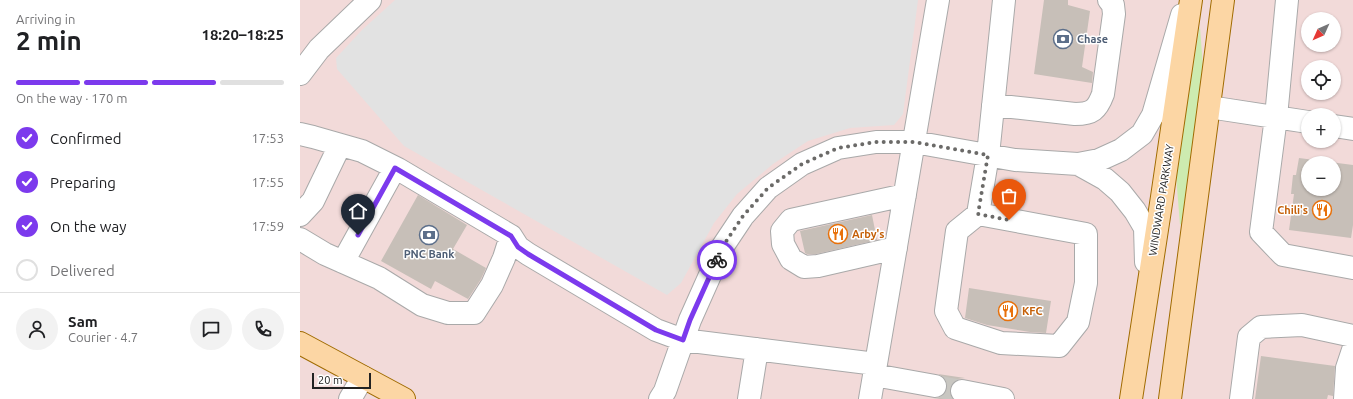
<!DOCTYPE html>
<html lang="en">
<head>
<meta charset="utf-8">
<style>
  :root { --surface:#fff; --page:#f2f2f2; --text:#202124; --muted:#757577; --line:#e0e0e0; --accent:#7c3aed }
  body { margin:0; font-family:Ubuntu,sans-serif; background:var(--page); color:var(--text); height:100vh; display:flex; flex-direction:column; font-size:15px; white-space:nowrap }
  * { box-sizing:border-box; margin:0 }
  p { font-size:13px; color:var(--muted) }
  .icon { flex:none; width:22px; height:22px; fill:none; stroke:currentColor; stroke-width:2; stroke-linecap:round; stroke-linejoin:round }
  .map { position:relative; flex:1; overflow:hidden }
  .details { display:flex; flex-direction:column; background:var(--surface); width:300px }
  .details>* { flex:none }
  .needle { width:26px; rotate:225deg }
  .controls { position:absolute; left:1001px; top:12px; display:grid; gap:8px }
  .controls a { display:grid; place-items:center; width:40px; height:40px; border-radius:50%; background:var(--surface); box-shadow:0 1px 3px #0004; font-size:20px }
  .scale { position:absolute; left:12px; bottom:10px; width:59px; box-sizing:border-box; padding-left:4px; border:2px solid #222; border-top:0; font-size:11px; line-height:14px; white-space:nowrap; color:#222; -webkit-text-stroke:3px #fff; paint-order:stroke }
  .pin { position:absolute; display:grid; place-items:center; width:34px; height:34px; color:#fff; margin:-41px -17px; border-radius:50% 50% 50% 0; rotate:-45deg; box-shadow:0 0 4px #0007 }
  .pin .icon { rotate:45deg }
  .courier { position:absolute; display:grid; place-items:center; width:40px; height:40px; margin:-20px; border:3px solid #7c3aed; border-radius:50%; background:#fff; color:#222; box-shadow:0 1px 5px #0007 }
  .head em { font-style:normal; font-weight:700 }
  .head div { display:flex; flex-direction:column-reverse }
  .head { display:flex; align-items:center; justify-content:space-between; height:68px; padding:0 16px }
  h1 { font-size:26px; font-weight:700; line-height:30px }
  .bar { display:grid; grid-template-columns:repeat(4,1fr); gap:6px 4px; align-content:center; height:48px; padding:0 16px }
  .bar i { height:5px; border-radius:3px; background:var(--line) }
  .bar .selected { background:var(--accent) }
  .bar p { grid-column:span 4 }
  .line { display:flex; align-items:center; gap:10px; padding:0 16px; border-top:1px solid var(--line) }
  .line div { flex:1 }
  .round { display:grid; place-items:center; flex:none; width:42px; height:42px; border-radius:21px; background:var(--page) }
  ol { padding:0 16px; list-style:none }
  li { display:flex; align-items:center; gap:12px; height:44px }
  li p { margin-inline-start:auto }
  li .icon { padding:4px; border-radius:50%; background:var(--accent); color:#fff; stroke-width:4 }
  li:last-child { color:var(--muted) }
  li i { width:22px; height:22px; border:2px solid var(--line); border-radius:50% }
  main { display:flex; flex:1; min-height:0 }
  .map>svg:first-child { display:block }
</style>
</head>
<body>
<main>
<section class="details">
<div class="head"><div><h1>2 min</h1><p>Arriving in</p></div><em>18:20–18:25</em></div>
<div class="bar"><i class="selected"></i><i class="selected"></i><i class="selected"></i><i></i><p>On the way · 170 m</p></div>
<ol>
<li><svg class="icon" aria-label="check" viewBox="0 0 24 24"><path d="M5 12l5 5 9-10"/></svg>Confirmed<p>17:53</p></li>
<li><svg class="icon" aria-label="check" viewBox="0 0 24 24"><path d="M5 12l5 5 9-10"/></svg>Preparing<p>17:55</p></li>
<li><svg class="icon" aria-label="check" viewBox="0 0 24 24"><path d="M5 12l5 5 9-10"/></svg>On the way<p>17:59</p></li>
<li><i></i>Delivered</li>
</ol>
<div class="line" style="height:72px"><a class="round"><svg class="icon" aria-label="person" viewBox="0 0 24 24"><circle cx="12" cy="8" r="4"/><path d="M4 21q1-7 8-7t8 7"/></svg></a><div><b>Sam</b><p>Courier · 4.7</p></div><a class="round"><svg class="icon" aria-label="chat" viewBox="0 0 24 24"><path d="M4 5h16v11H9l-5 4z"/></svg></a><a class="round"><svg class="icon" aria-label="phone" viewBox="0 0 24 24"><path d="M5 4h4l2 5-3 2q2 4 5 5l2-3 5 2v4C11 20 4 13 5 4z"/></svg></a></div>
</section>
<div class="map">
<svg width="1053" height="399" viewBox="0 0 1053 399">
  <rect width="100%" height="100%" fill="#f2efe9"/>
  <path fill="#f2dad9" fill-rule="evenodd" d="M 0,0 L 1053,0 L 1053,399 L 0,399 ZM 1008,19 L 1034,19 L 1034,45 L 1008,45 ZM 1008,67 L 1034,67 L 1034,93 L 1008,93 ZM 1008,115 L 1034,115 L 1034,141 L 1008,141 ZM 1008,163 L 1034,163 L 1034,189 L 1008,189 Z"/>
  <path fill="#cdebb0" d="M 900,27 L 903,68 L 901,88 L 883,221 L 880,225 L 876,175 L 899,30 Z"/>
  <path fill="#e2e2e2" d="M 95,0 L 618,0 L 603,114 L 594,125 L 550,128 L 508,141 L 473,164 L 437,194 L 414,223 L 381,283 L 367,295 L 104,146 L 37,69 L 36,58 L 62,30 Z"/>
  <path fill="#c7bfb8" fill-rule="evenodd" d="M 744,0 L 768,0 L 768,5 L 790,11 L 782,67 L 793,72 L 792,83 L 734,74 Z
    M 999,158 L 1053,165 L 1053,225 L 1051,238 L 989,230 L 994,194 L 991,194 L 993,175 L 996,175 ZM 1008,163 L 1034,163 L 1034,189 L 1008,189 Z
    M 118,195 L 167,225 L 153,249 L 186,268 L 181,279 L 168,299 L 135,281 L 131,289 L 81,261 Z
    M 572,215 L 577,240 L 516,254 L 507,254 L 505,253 L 500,231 Z
    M 669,288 L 751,301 L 746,333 L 730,332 L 687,325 L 665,318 Z
    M 961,356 L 1035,366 L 1033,396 L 1028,395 L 1027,399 L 955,399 Z
    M 638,374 L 665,378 L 658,379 L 652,383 L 650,389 L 650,395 L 653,399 L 633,399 L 640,398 L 644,394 L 647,389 L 647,381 L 643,377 Z"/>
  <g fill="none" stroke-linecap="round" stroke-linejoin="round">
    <path stroke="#c8c6c1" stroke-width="22" stroke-dasharray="22 11" stroke-linecap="butt" d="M 635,386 L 662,391"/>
    <g stroke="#a9a9a9" stroke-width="24">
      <path id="minor" d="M 987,0 L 976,117 L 961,232 L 983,255 L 1053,268
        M 0,74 L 19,49 L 70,0
        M 693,105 L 775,114 C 792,114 797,110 803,94 L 814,14 L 813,5 L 809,0
        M 909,107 L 1008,122
        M 1034,126 L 1053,129
        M 0,134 L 13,137 L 62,151 L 98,169 L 211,236 L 204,258 L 192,285 L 174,313 L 148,313 L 122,305 L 79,278 L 25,254 L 0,239
        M 778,164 L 805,179 L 820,192 L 835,211 L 845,228 L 846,262
        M 678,214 L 786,234 L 786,283 L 778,322 L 759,346 L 701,343 L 655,328 L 646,311 L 657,231 Z
        M 678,214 L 688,155 L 704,0
        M 0,215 L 13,201 L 40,145
        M 211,236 L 218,247 L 228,254 L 356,330 L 383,340 L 576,364
        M 596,248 L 518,266 L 504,267 L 491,259 L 483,244 L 482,231 L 491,220 L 605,195
        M 43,262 L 95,168
        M 574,375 L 635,386
        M 662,391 L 703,399
        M 50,399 L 63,377
        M 360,399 L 365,391 L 390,320 L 423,246 L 443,216 L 468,188 L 502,164 L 538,148 L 576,142 L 614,142 L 715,160 L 778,164 L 799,160 L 821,150 L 842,134 L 853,115 L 882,15
        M 449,399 L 457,349
        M 570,399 L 638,0
        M 941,399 L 949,337 L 961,327 L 1002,325 L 1053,336
        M 1045,399 L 1047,368 L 1053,350"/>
    </g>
    <g stroke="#a06b00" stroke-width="24">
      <path id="major" d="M 0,343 L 104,399
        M 831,399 L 862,197 L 891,0
        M 870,399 L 923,0"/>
    </g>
    <use href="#minor" stroke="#fff" stroke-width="22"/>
    <use href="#major" stroke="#fcd6a4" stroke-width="22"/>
  </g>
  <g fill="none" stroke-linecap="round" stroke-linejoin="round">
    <path stroke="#6b6a68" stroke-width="4" stroke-dasharray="0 7.2" d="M 417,260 L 423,246 L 443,216 L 468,188 L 502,164 L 538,148 L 576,142 L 614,142 L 688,155 L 678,214 L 709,220"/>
    <path stroke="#7c3aed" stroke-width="5" d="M 58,235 L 95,168 L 211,236 L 218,247 L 228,254 L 356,330 L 383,340 L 390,320 L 417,260"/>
  </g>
  <defs>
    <g id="bank-ring" transform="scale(1)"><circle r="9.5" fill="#fff" stroke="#5c6f8a" stroke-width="1.5"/><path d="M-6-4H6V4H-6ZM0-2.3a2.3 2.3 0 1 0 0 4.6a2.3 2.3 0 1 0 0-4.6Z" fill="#5c6f8a"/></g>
    <g id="restaurant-ring" transform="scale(1)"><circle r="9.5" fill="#fff" stroke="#e8710a" stroke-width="1.5"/><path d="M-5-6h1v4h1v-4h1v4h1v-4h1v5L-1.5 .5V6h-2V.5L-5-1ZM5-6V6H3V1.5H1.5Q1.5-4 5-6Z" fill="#e8710a"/></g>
  </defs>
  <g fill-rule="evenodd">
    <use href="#bank-ring" x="763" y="39"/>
    <use href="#restaurant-ring" x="1022" y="210"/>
    <use href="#restaurant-ring" x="538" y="234"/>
    <use href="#bank-ring" x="129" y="235"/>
    <use href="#restaurant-ring" x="708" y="311"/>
  </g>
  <g text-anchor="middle" stroke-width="3" stroke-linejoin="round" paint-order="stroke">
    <g font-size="11" font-weight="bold" fill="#4e5e75" stroke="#fff" text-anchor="start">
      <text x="777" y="43">Chase</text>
      <text x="129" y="258" text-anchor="middle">PNC Bank</text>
    </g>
    <g font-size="11" fill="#222" stroke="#fff">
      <text transform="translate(861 200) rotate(-81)" y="4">WINDWARD PARKWAY</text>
    </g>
    <g font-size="11" font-weight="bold" fill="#c56008" stroke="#fff" text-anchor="start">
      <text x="1008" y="214" text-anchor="end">Chili's</text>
      <text x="552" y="238">Arby's</text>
      <text x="722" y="315">KFC</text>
    </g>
  </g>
</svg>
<div class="controls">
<a><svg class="needle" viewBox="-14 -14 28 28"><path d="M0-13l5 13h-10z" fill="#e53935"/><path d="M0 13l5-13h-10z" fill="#757577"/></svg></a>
<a><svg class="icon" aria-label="locate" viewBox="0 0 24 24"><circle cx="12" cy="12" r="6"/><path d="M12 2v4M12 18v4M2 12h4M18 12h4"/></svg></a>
<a>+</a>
<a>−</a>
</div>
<div class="scale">20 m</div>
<div class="pin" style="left:709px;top:220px;background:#ea580c"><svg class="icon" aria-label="bag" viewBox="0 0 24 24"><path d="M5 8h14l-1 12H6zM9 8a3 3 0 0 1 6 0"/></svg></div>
<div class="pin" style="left:58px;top:235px;background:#1f2937"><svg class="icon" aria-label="home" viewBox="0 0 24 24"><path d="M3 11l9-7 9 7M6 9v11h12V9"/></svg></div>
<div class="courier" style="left:417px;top:260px"><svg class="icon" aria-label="bike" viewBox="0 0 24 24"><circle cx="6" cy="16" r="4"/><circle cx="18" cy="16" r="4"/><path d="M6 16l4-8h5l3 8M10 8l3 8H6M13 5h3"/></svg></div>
</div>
</main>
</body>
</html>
